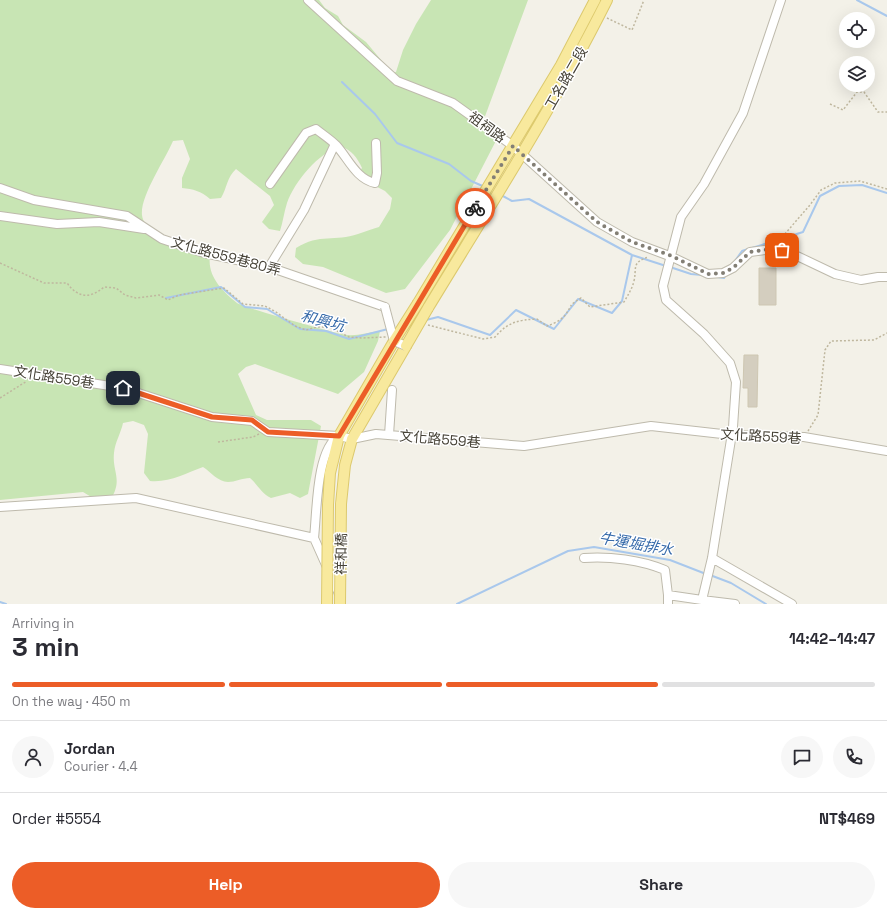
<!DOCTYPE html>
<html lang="en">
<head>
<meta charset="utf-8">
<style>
  :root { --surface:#fff; --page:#f7f7f7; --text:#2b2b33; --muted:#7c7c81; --line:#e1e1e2; --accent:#ec5d27 }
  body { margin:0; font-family:"Space Grotesk","Noto Sans TC",sans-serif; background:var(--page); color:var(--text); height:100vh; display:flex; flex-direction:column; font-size:15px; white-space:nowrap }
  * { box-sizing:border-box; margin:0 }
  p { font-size:13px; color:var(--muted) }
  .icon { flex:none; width:22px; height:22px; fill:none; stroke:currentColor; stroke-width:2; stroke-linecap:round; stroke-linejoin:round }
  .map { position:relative; height:604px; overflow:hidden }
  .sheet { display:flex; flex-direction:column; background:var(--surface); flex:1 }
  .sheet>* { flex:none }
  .tools { position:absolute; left:839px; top:12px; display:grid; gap:8px }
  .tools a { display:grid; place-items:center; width:36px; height:36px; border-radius:50%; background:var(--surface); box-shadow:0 4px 16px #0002; font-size:20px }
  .pin { position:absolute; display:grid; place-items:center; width:34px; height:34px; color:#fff; margin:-17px; border-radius:8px; box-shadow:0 2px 6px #0006 }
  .courier { position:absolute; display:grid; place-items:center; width:40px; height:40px; margin:-20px; border:3px solid #ec5d27; border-radius:50%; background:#fff; color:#222; box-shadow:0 1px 5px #0007 }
  .overview em { font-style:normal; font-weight:700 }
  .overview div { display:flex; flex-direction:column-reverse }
  .overview { display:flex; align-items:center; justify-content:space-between; height:68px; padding:0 12px }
  h1 { font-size:26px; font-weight:700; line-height:30px }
  .bar { display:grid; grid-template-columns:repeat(4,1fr); gap:6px 4px; align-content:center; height:48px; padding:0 12px }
  .bar i { height:5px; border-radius:3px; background:var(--line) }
  .bar .selected { background:var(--accent) }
  .bar p { grid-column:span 4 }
  .line { display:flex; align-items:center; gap:10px; padding:0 12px; border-top:1px solid var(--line) }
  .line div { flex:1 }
  .round { display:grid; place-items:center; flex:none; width:42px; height:42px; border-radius:21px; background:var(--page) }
  .primary-button { display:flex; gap:8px; margin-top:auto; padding:8px 12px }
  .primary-button a { flex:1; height:46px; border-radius:24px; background:var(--accent); color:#fff; font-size:16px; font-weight:700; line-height:46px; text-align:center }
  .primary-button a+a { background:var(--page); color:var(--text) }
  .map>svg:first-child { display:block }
</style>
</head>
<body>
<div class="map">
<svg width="887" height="604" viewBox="0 0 887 604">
  <rect width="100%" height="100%" fill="#f3f1e8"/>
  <path fill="#c8e5b4" d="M 0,0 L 319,0 L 325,8 L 338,16 L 343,25 L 366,42 L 392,73 L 396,72 L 403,50 L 416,24 L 431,0 L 528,0 L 484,119 L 501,131 L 450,230 L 405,289 L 386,293 L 323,267 L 303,264 L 295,257 L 296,248 C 320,233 335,242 358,234 C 365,232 371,229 379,227 L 390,209 L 392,198 L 385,191 L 356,176 L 362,168 C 357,157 352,151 341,146 C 318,153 295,181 287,203 C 284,212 283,222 280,231 L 269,229 L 262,222 L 274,205 L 270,196 L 236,169 C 227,177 227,188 221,198 L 210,199 C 201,191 193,189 182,188 L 182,178 L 190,159 L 183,140 L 173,141 C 165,160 140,196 142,215 C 143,229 165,239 177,243 C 193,248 195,239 210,256 C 207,276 222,291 237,303 C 242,307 337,334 347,335 C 358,336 369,332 380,331 L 378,341 L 364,372 L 338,394 L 255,364 L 246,367 L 238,374 L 256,415 L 267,420 L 311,420 L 321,426 L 308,494 L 300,498 L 290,493 L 271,498 C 261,493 258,485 250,478 C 242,478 235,482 228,482 C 218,482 211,472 203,467 C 186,473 169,483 150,481 L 144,473 L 148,434 L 144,425 L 133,421 L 123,423 C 121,433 115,442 114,453 C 112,472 123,479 111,499 L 93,498 L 83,492 L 0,500 Z"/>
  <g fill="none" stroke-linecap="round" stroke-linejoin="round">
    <path stroke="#a9c8ec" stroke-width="2" d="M 857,0 L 887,16
      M 342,82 L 375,114 L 397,143 L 449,164 L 471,181 L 485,187
      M 501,195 L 512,201 L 529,199 L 632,255 L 666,266
      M 752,248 L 803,232 L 820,196 L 839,186 L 862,185 L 887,193
      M 735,261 L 742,251 L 748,249
      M 670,267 L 691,274 L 702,275
      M 717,277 L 724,278 L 725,276
      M 166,298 L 221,287 L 245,307 L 267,309 L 300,329 L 326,331 L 349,339 L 388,329
      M 426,320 L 438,317 L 490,335 L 516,310 L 554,329 L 578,299 L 612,313 L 622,301 L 632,255
      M 710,575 L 731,583 L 766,604
      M 0,602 L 6,604
      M 457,604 L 568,551 L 594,547 L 670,560 L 706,574"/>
  </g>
  <path fill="#d4cebf" stroke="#cec7b2" d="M 759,268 L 776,268 L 776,305 L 759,305 Z
    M 744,355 L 758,355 L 757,407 L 748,407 L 748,388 L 743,388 Z"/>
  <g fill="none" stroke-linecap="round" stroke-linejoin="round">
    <g stroke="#bebaac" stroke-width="10">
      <path id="minor" d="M 308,0 L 397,81 L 453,103 L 513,146 L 597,222 L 632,242 L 672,257 L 708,274 L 723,273 L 733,268 L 750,252 L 772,249 L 795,255 L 835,274 L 861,280 L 878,277 L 887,277
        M 270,184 L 306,133 L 316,129 C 322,134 330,139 336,145 C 348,158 356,179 375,183 L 377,173 L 376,143
        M 0,188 L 34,200 L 127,216 L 162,239 L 204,253 L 269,267 L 385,307
        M 0,216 L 57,224 L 99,222 L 144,229
        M 269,267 L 304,210 L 335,144
        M 0,369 L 123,388 L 212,417 L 252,421 L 268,432 L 339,436 L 352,439 L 376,434 L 524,446 L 651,426 L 731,435 L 804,437 L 887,451
        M 389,435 L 392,390
        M 0,507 L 136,498 L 314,538 L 339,594
        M 314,538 C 317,512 316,449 339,436
        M 584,558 C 609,556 641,560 665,570 L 668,595
        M 712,558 L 792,604
        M 702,600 L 735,604
        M 668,604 L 668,595 L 702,600 L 712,558 L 733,427 L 736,382 L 730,363 L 704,334 L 666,300 L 663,286 L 681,217 L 704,184 L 743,113 L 781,0"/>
    </g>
    <g stroke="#dcc96d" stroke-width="12">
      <path id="major" d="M 418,303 L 561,65 L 595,0
        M 428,308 C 490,206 554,106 607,0
        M 341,504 L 345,465 L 352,439 L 406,346
        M 328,505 L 330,473 L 339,436 L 394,341"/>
    </g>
    <path stroke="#bfb79e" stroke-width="1.5" stroke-dasharray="2 2" stroke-linecap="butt" d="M 607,18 L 632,30 L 644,0
      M 830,104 L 843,110 L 857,92 L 864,92 L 878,112 L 887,112
      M 777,243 L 810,205 L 821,190 L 835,183 L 860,181 L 887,189
      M 0,263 L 44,283 L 67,283 C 78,298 90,299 104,287 L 116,288 L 125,295 L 136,298 L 159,295 L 168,300 L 179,295 L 224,288 L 243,304 L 265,306 L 276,312 L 295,326 L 306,330 L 317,327 L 329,327 L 349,337 L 362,338 L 386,337
      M 428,325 L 483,339 L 495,337 C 508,322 518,320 537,319 L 547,326 C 553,324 562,320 566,314 C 573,304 568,306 581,298 L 590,307 L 624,302 C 628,295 632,289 634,281 C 637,268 631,262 649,257
      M 0,398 L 27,381
      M 808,431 L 818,415 L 825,350 L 831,341 L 874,340 L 887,333
      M 218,442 L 253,437 L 259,434"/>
    <use href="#minor" stroke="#fff" stroke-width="8"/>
    <use href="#major" stroke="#f8e99d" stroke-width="10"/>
    <g stroke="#bebaac" stroke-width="10" stroke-linecap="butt">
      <path id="minor-bridge" d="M 385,307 L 394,341 L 406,346"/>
    </g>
    <g stroke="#dcc96d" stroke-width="12" stroke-linecap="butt">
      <path id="major-bridge" d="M 394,341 L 418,303
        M 406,346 L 428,308
        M 327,604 L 328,505
        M 340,604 L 341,504"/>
    </g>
    <use href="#minor-bridge" stroke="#fff" stroke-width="8"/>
    <use href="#major-bridge" stroke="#f8e99d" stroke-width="10"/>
  </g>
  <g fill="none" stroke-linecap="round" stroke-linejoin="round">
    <path stroke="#837f75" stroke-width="4" stroke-dasharray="0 7.2" d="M 475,208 L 513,146 L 597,222 L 632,242 L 672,256 L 708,274 L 723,273 L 733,268 L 750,252 L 772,249 L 782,250"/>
    <path stroke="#ec5d27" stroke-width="5" d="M 123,388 L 212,417 L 252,420 L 268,432 L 339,436 L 475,208"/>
  </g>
  <g text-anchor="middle" stroke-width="3" stroke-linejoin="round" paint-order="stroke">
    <g font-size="14" fill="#464237" stroke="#fff">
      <text transform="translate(566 78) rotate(-60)" y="5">工名路二段</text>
      <text transform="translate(487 127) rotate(36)" y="5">祖祠路</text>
      <text transform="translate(226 256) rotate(15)" y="5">文化路559巷80弄</text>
      <text transform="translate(54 377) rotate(9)" y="5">文化路559巷</text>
      <text transform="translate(761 436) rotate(3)" y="5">文化路559巷</text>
      <text transform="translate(440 439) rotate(5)" y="5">文化路559巷</text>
      <text transform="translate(341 554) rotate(-89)" y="5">祥和橋</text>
    </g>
    <g font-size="15" font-style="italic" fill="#376bab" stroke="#fff">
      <text transform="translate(323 321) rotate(15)" y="5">和興坑</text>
      <text transform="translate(636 544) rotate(10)" y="5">牛運堀排水</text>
    </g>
  </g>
</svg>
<div class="tools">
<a><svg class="icon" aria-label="locate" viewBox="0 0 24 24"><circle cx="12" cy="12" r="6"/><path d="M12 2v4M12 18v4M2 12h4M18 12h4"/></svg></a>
<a><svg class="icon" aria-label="layers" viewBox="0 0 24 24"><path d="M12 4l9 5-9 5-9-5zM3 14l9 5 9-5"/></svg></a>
</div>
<div class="pin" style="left:782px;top:250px;background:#ea580c"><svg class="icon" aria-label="bag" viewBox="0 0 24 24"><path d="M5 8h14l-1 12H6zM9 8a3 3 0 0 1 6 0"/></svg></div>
<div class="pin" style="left:123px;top:388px;background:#1f2937"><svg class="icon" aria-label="home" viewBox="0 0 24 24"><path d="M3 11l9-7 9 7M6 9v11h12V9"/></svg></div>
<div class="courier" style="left:475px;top:208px"><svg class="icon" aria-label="bike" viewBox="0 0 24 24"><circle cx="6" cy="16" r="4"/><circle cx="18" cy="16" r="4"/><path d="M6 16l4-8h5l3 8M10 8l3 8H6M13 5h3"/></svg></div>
</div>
<section class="sheet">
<div class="overview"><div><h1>3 min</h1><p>Arriving in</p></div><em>14:42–14:47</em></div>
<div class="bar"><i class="selected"></i><i class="selected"></i><i class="selected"></i><i></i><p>On the way · 450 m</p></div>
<div class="line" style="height:72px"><a class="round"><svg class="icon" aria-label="person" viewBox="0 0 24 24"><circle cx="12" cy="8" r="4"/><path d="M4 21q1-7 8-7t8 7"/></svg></a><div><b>Jordan</b><p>Courier · 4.4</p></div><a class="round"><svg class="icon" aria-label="chat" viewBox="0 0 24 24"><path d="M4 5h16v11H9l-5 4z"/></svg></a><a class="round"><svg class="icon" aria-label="phone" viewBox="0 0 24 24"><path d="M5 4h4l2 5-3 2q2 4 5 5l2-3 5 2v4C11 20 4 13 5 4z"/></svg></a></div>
<div class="line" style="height:52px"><div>Order #5554</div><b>NT$469</b></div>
<div class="primary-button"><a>Help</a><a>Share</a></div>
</section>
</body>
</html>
